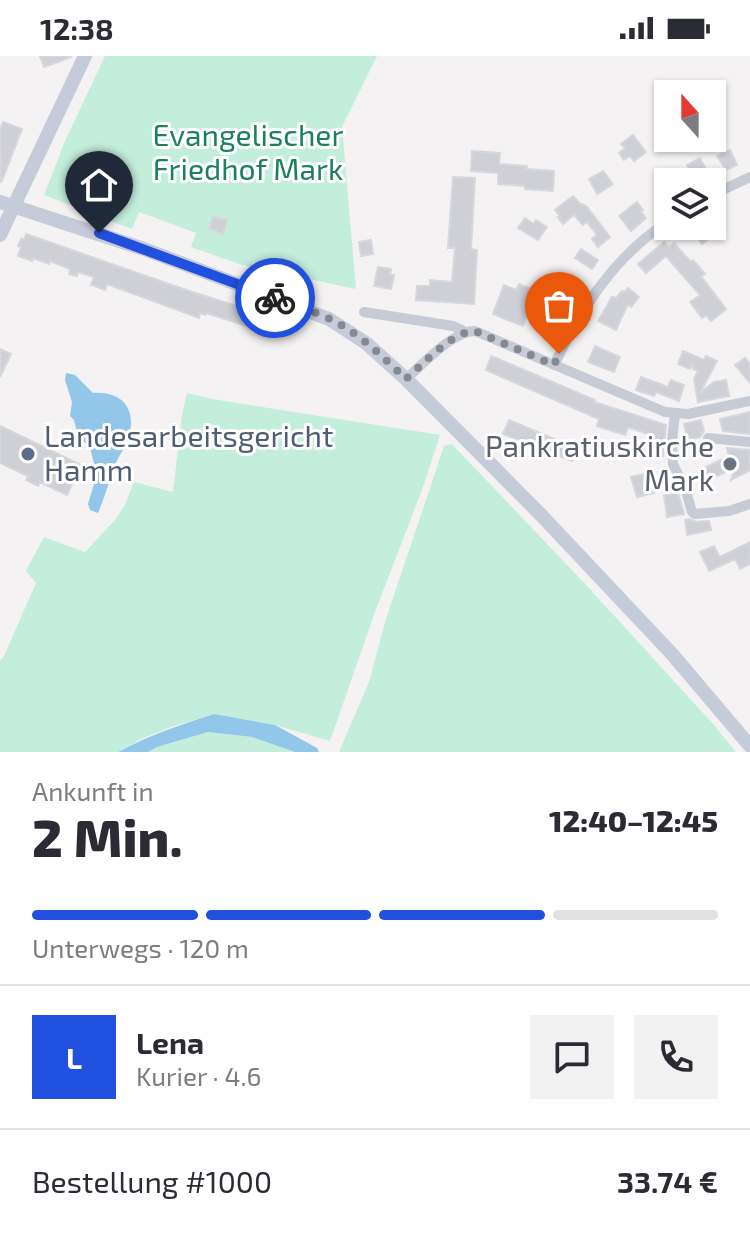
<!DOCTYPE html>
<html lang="de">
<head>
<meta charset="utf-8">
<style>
  :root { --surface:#fff; --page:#f2f2f3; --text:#2b2b33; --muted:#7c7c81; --line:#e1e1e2; --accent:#2150de }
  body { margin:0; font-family:"Exo 2",sans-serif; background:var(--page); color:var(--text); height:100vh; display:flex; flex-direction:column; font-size:30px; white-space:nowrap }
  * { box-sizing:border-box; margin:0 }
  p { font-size:26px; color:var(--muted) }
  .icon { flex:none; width:44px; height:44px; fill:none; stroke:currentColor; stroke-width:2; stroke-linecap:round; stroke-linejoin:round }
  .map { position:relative; height:696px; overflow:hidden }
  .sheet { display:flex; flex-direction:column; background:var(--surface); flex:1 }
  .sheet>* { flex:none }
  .needle { width:52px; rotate:339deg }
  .tools { position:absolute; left:654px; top:24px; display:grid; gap:16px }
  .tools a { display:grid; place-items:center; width:72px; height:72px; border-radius:0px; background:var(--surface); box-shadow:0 2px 6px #0004; font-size:40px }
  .pin { position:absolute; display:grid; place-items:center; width:68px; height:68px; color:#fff; margin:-82px -34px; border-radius:50% 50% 50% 0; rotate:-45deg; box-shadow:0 0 8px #0007 }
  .pin .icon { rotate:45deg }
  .courier { position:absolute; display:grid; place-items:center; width:80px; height:80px; margin:-40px; border:6px solid #2150de; border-radius:50%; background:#fff; color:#222; box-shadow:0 2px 10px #0007 }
  .head em { font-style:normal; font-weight:800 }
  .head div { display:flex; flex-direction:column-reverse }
  .head { display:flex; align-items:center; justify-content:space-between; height:136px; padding:0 32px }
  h1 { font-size:52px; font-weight:800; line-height:60px }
  .bar { display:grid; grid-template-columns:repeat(4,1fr); gap:12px 8px; align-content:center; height:96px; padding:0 32px }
  .bar i { height:10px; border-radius:6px; background:var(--line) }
  .bar .current { background:var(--accent) }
  .bar p { grid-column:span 4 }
  .line { display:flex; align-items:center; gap:20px; padding:0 32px; border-top:2px solid var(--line) }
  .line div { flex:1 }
  .round { display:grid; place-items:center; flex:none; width:84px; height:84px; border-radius:0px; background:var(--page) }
  .status { display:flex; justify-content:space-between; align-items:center; height:56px; padding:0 40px; background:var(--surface); direction:ltr }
  .status svg { height:22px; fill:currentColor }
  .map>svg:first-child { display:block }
</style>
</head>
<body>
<div class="status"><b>12:38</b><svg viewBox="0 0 49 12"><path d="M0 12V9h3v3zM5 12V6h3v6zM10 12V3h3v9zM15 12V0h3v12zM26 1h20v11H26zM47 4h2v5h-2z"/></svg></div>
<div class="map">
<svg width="750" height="696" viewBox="0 0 750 696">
  <rect width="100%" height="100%" fill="#f4f2f2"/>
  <path fill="#c3eedc" d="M 105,0 L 377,0 L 342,71 L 356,233 L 239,208 L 191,191 L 196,177 L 139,156 L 132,173 L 44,139 L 65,85 Z
    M 187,337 L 212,343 L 440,379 L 423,431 L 375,556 L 330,685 L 275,669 L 214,658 L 171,671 L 141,683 L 118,696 L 0,696 L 0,605 L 4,600 L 36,527 L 26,515 L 44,481 L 85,496 L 115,464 L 125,449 L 134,426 L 173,436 L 182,359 Z
    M 452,388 L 588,531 L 714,669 L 736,696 L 339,696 L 369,626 L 386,563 L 444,390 Z
    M 208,676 L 252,681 L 295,696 L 148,696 L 157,691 Z"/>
  <path fill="#92c7e9" d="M 66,317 L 75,319 L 93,337 C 121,335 137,352 129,380 C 126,391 119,399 115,409 C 109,425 105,441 98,457 L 90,454 L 88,448 L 94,428 L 94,407 L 90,392 L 78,380 L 74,364 L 70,360 L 72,346 L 65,324 Z
    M 214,658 L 275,669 L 317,692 L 319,696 L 295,696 L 252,681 L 208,676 L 157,691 L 148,696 L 118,696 C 149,679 180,669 214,658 Z"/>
  <path fill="#cfd0d6" stroke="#d6d7dd" stroke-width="2" d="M 40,0 L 70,0 L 71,1 L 44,11 Z
    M 3,66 L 22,73 L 1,127 L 0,73 Z
    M 633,79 L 646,96 L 634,105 L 630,100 L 624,104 L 619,97 L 625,92 L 621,88 Z
    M 730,94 L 737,109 L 726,114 L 717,100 Z
    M 472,95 L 500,97 L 499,108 L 527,110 L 526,113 L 554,115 L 553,135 L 525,133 L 525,130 L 498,128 L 498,117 L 471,115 Z
    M 700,102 L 710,121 L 706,123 L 707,126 L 696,126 L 687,109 Z
    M 603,115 L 613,128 L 597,138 L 589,123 Z
    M 668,120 L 668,136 L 662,140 L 655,128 Z
    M 453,121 L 475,122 L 471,193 L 477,194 L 474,248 L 416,244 L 417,230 L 430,230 L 430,224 L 452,226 L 455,192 L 448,192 Z
    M 573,140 L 581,149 L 582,148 L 587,151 L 610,181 L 598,191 L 592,183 L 597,179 L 587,166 L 583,169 L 574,159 L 563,168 L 558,161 L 560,160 L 555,154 Z
    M 637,146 L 643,154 L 641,156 L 646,162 L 631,175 L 619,160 Z
    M 213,160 L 227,164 L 223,178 L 209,173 Z
    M 525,162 L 534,168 L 536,164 L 547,171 L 538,184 L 518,172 Z
    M 699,170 L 712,170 L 717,176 L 702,188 L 692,175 Z
    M 26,178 L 192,236 L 260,257 L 260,254 L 276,257 L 272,278 L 256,275 L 257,273 L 206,257 L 205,259 L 200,257 L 199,262 L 107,228 L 105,234 L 91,229 L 94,221 L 78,216 L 77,220 L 69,218 L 70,213 L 50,205 L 49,208 L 33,202 L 32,205 L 18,200 L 21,191 L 18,190 L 21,183 L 24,184 Z
    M 371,184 L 373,198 L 361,200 L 359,186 Z
    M 664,186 L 669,191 L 674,187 L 691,206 L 693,204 L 705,218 L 701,220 L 726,253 L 711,265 L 706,259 L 702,262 L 690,246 L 700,239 L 666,200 L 646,217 L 638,208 Z
    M 581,193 L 598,204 L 592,213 L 575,202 Z
    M 378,211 L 391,213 L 390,219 L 394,219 L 391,233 L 374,230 Z
    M 519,228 L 534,234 L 530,244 L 546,251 L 550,240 L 566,245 L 551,281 L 540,277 L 546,261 L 529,254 L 523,270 L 493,258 L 504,229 L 516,234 Z
    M 628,232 L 639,241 L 631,251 L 628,248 L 616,274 L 598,265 L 612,241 L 616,242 L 622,235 L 624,236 Z
    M 595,290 L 620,301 L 614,316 L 588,306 Z
    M 0,293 L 11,298 L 0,321 Z
    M 683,295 L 704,304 L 706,300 L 717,305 L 700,337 L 714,326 L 726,324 L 729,340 L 698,346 L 694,323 L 698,315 L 693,313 L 692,308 L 690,313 L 678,308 Z
    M 491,300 L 595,344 L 594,346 L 666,369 L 663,400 L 646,395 L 651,379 L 628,371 L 625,379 L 597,370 L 599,363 L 486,314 Z
    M 745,302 L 750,308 L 750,327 L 735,309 Z
    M 641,321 L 668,331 L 671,324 L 684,329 L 679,345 L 656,336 L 654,340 L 636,334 Z
    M 750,356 L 750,378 L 723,375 L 720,363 Z
    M 509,364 L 578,393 L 572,405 L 503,378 Z
    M 701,364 L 704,375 L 700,381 L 688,384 L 684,368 Z
    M 0,370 L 81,409 L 67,439 L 40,426 L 38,430 L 26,424 L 28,420 L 0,407 Z
    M 727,392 L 749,394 L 750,414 L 731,424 L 735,412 L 701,427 L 697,418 L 705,414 L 704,412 L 729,400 Z
    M 649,417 L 654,437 L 637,441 L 631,421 Z
    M 678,437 L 684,458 L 667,461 L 664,439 Z
    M 689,463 L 696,466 L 709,465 L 711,474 L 687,479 L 685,464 Z
    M 750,486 L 750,508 L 740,513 L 735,503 L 709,515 L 700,496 L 714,490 L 720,501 Z"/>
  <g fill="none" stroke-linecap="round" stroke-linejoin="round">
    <path stroke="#c6cbd5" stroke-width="10" d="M 712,139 L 750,121
      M 364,256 L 453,270 L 462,274 L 463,277
      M 554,309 C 581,253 615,199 668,166
      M 406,323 C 423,308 453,275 475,275 L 665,356 L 688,358 L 750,345
      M 675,358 L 672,385 L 673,408 L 686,435 L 692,456 L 695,458 L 729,455 L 750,448
      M 708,382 L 750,386"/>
    <path stroke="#c5cbd9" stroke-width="14" d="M 0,146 L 144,193 L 329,263 L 366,287 L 406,323 L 542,460 L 672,598 L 750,690
      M 0,179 L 85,0"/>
  </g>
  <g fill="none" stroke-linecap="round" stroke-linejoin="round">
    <path stroke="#868992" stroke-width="8" stroke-dasharray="0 14.4" d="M 275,242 C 293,249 313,255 330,263 C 359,277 383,301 406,323 C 423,308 453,275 475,275 L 554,309 L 559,298"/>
    <path stroke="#2150de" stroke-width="10" d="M 99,177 L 275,242"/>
  </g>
  <circle fill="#5c6f8a" stroke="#fff" stroke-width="3" cx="28" cy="398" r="8"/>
  <circle fill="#6b7280" stroke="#fff" stroke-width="3" cx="730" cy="408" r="8"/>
  <g text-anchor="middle" stroke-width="6" stroke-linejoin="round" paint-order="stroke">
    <g font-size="30" fill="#1c7f60" stroke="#fff">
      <text x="248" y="90">Evangelischer<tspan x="248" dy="34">Friedhof Mark</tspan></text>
    </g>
    <g font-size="30" fill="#4e5e75" stroke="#fff" text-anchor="start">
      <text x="44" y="391">Landesarbeitsgericht<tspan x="44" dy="34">Hamm</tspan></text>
    </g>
    <g font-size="30" fill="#5b616d" stroke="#fff" text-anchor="end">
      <text x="714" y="401">Pankratiuskirche<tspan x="714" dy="34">Mark</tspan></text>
    </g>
  </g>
</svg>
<div class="tools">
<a><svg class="needle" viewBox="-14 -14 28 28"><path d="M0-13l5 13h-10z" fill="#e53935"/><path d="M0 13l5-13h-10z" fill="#7c7c81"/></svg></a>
<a><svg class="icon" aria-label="layers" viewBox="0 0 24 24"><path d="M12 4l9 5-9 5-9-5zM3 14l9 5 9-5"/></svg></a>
</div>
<div class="pin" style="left:559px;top:298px;background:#ea580c"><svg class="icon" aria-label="bag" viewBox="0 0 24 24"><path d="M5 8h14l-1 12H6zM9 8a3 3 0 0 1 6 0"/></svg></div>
<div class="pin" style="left:99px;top:177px;background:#1f2937"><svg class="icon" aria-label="home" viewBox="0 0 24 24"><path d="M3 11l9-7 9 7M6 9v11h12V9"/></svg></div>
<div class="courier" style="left:275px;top:242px"><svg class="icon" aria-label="bike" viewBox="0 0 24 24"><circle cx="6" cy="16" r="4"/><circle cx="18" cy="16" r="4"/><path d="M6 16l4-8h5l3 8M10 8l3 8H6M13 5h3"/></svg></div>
</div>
<section class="sheet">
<div class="head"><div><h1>2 Min.</h1><p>Ankunft in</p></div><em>12:40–12:45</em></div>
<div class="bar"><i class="current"></i><i class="current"></i><i class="current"></i><i></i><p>Unterwegs · 120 m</p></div>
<div class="line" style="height:144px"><b class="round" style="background:var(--accent);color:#fff">L</b><div><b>Lena</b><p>Kurier · 4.6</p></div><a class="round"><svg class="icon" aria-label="chat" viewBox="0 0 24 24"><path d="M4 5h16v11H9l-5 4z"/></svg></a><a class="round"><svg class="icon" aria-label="phone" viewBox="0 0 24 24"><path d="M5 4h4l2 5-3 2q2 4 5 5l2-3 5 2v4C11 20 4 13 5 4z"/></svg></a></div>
<div class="line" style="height:104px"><div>Bestellung #1000</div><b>33.74 €</b></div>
</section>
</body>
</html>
